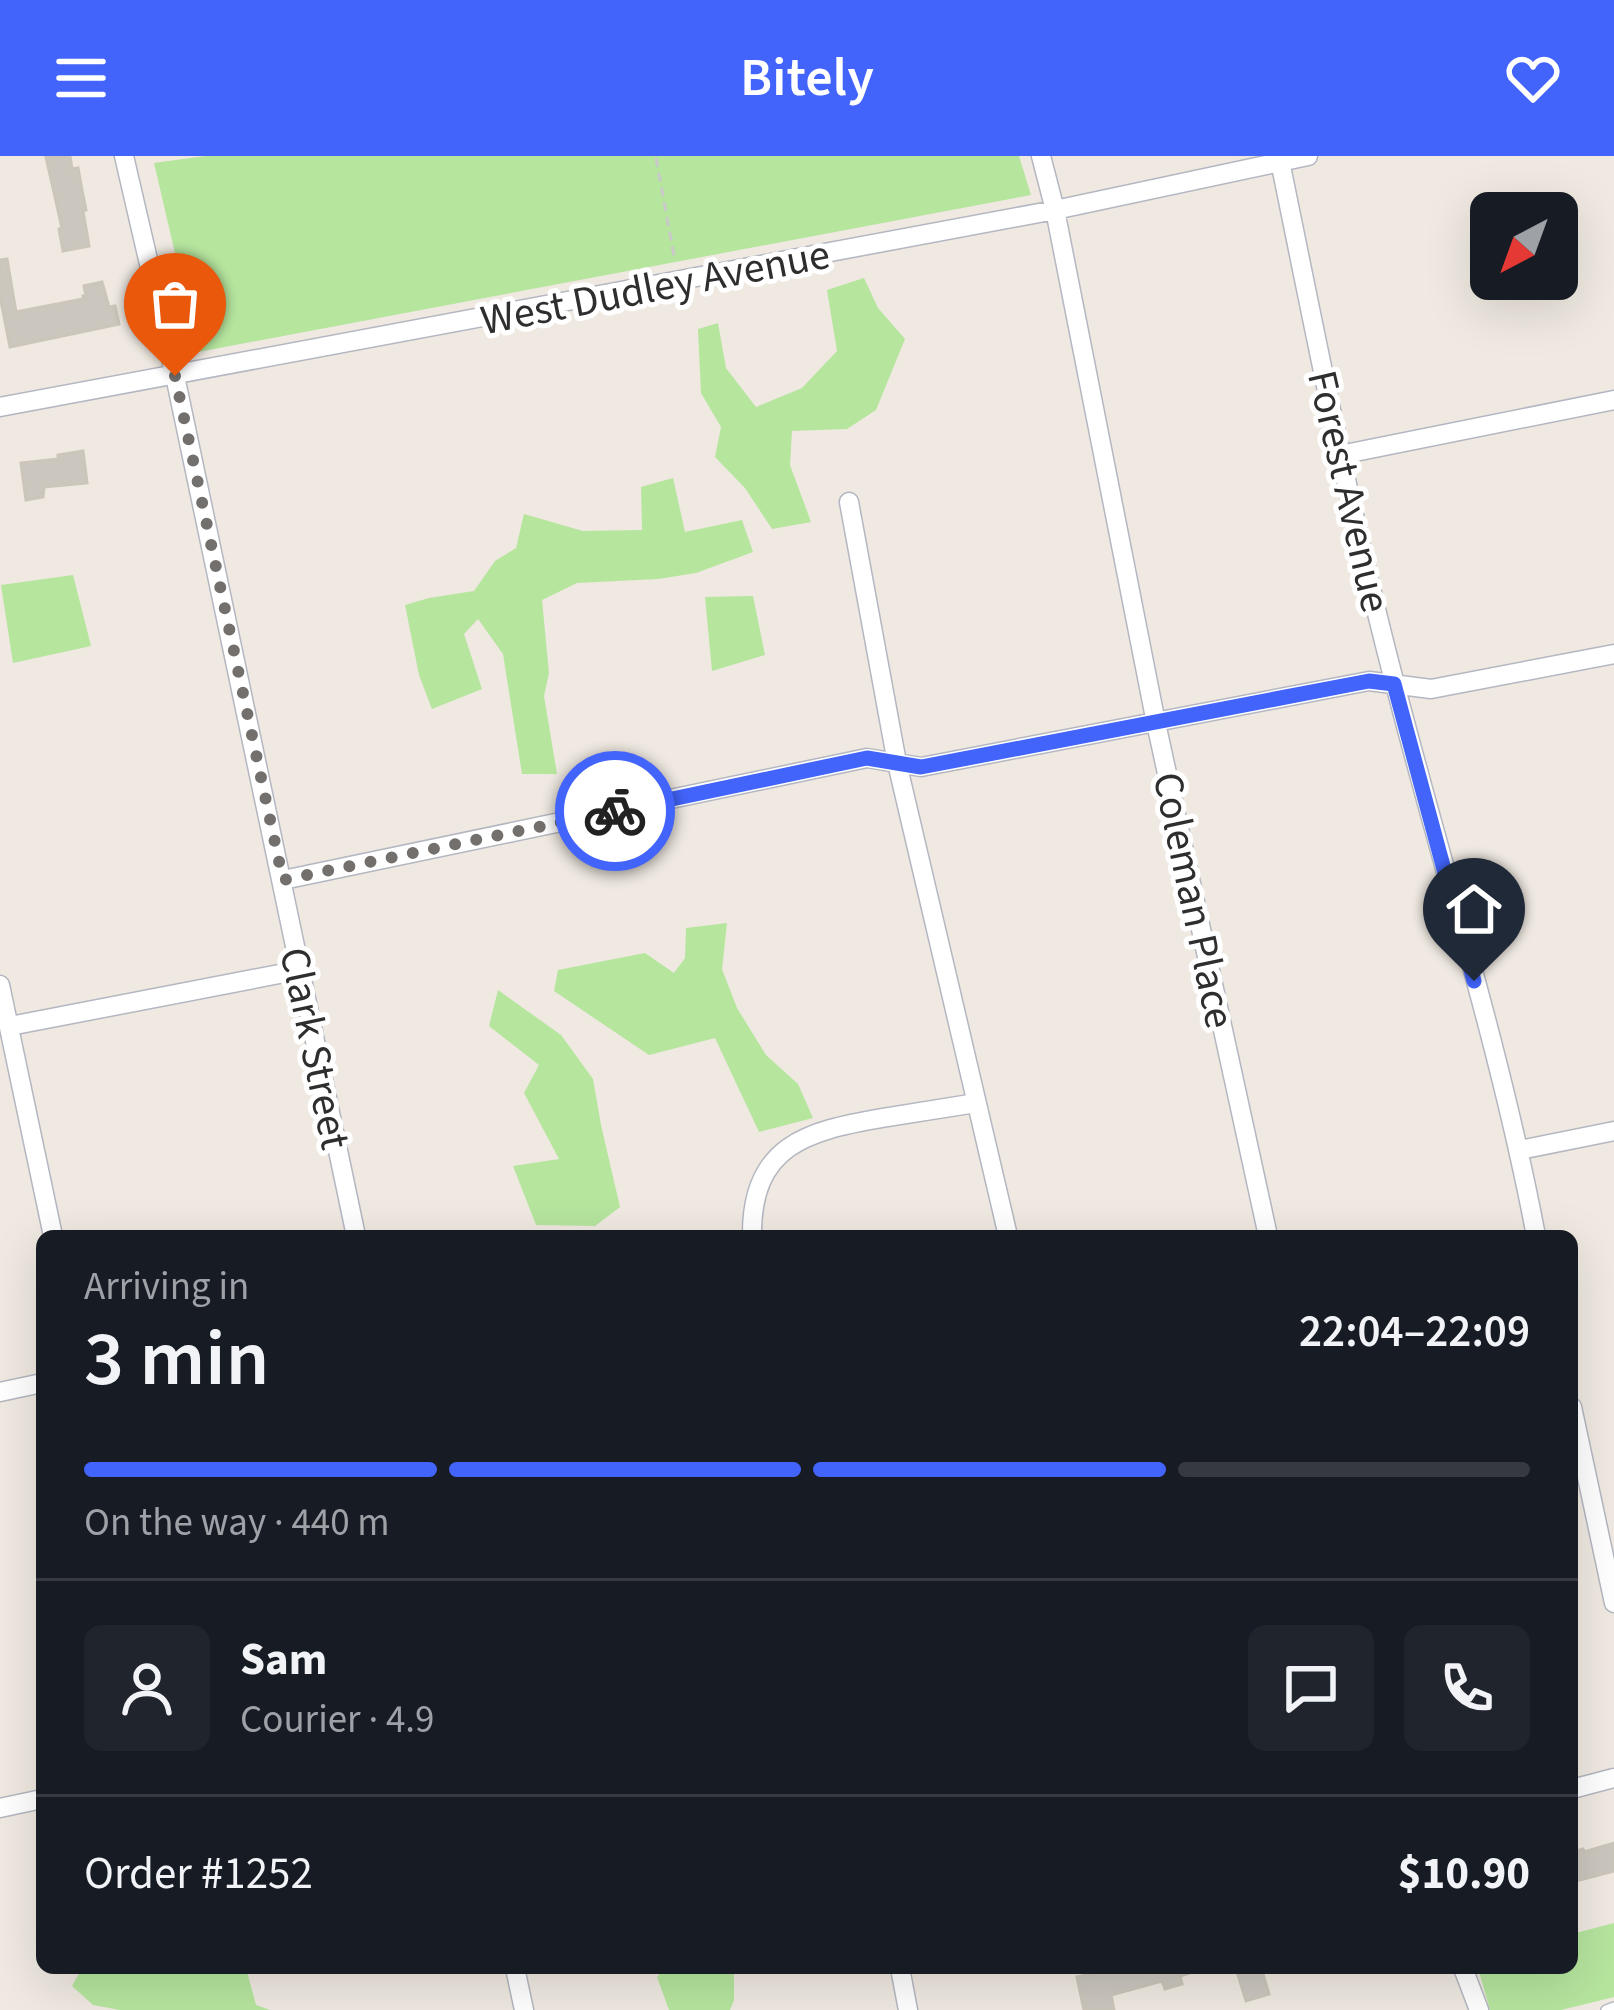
<!DOCTYPE html>
<html lang="en">
<head>
<meta charset="utf-8">
<style>
  :root { --surface:#171b24; --page:#20242c; --text:#f1f3f6; --muted:#9ea1a6; --line:#363941; --accent:#4264fb }
  body { margin:0; font-family:"Source Sans 3",sans-serif; background:var(--page); color:var(--text); height:100vh; display:flex; flex-direction:column; font-size:45px; white-space:nowrap }
  * { box-sizing:border-box; margin:0 }
  p { font-size:39px; color:var(--muted) }
  .icon { flex:none; width:66px; height:66px; fill:none; stroke:currentColor; stroke-width:2; stroke-linecap:round; stroke-linejoin:round }
  .map { position:relative; flex:1; overflow:hidden }
  .sheet { position:absolute; left:36px; top:1074px; width:1542px; height:744px; display:flex; flex-direction:column; background:var(--surface); border-radius:18px; box-shadow:0 12px 48px #0002 }
  .sheet>* { flex:none }
  .needle { width:78px; rotate:221deg }
  .controls { position:absolute; left:1470px; top:36px; display:grid; gap:24px }
  .controls a { display:grid; place-items:center; width:108px; height:108px; border-radius:18px; background:var(--surface); box-shadow:0 12px 48px #0002; font-size:60px }
  .pin { position:absolute; display:grid; place-items:center; width:102px; height:102px; color:#fff; margin:-123px -51px; border-radius:50% 50% 50% 0; rotate:-45deg; box-shadow:0 0 12px #0007 }
  .pin .icon { rotate:45deg }
  .courier { position:absolute; display:grid; place-items:center; width:120px; height:120px; margin:-60px; border:9px solid #4264fb; border-radius:50%; background:#fff; color:#222; box-shadow:0 3px 15px #0007 }
  .overview em { font-style:normal; font-weight:600 }
  .overview div { display:flex; flex-direction:column-reverse }
  .overview { display:flex; align-items:center; justify-content:space-between; height:204px; padding:0 48px }
  h1 { font-size:78px; font-weight:600; line-height:90px }
  .bar { display:grid; grid-template-columns:repeat(4,1fr); gap:18px 12px; align-content:center; height:144px; padding:0 48px }
  .bar i { height:15px; border-radius:9px; background:var(--line) }
  .bar .on { background:var(--accent) }
  .bar p { grid-column:span 4 }
  .line { display:flex; align-items:center; gap:30px; padding:0 48px; border-top:3px solid var(--line) }
  .line div { flex:1 }
  .round { display:grid; place-items:center; flex:none; width:126px; height:126px; border-radius:18px; background:var(--page) }
  header { display:flex; justify-content:space-between; align-items:center; height:156px; padding:0 48px; background:var(--accent); color:#fff; font-size:54px; font-weight:600 }
  .map>svg:first-child { display:block }
</style>
</head>
<body>
<header><svg class="icon" aria-label="menu" viewBox="0 0 24 24"><path d="M4 6h16M4 12h16M4 18h16"/></svg>Bitely<svg class="icon" aria-label="heart" viewBox="0 0 24 24"><path d="M12 20l-8-8c-3-5 5-10 8-4 3-6 11-1 8 4z"/></svg></header>
<div class="map">
<svg width="1614" height="1854" viewBox="0 0 1614 1854">
  <rect width="100%" height="100%" fill="#efe9e1"/>
  <path fill="#b6e59e" d="M 205,0 L 1019,0 L 1031,39 L 198,196 L 154,7 Z
    M 864,122 L 878,152 L 905,183 L 876,254 L 847,273 L 792,275 L 790,309 L 811,366 L 772,373 L 745,332 L 715,301 L 721,271 L 701,237 L 698,173 L 718,167 L 726,212 L 756,251 L 802,232 L 837,195 L 827,134 Z
    M 673,322 L 685,376 L 742,364 L 753,396 L 696,417 L 658,423 L 577,427 L 542,444 L 549,517 L 544,540 L 557,618 L 522,618 L 503,498 L 478,463 L 464,478 L 482,533 L 432,553 L 419,519 L 405,449 L 429,442 L 474,435 L 495,405 L 516,392 L 524,358 L 583,375 L 642,374 L 641,331 Z
    M 73,419 L 91,490 L 13,507 L 1,429 Z
    M 753,440 L 765,499 L 712,515 L 705,441 Z
    M 727,767 L 722,813 L 737,852 L 766,899 L 798,928 L 813,962 L 759,976 L 715,882 L 649,899 L 554,835 L 558,814 L 645,797 L 674,817 L 685,802 L 686,772 Z
    M 498,834 L 561,879 L 593,923 L 601,969 L 620,1051 L 595,1070 L 536,1069 L 513,1010 L 559,1003 L 524,937 L 539,909 L 489,870 Z
    M 1614,1767 L 1614,1841 L 1561,1854 L 1490,1854 L 1478,1812 L 1572,1812 L 1572,1778 Z
    M 82,1812 L 246,1812 L 256,1849 L 270,1854 L 120,1854 L 93,1849 L 72,1830 Z
    M 665,1812 L 734,1812 L 734,1844 L 730,1854 L 669,1854 L 657,1821 Z"/>
  <path fill="#cbc7bf" stroke="#cbc5ba" stroke-width="3" d="M 70,0 L 72,13 L 78,12 L 82,34 L 86,54 L 83,55 L 89,90 L 63,95 L 59,73 L 62,72 L 46,1 Z
    M 7,103 L 16,156 L 83,143 L 83,140 L 86,140 L 84,130 L 102,126 L 109,151 L 115,150 L 119,168 L 10,191 L 0,140 L 0,104 Z
    M 83,295 L 87,327 L 44,331 L 43,341 L 26,344 L 21,307 L 58,303 L 58,299 Z
    M 1614,1687 L 1614,1715 L 1572,1726 L 1572,1696 L 1583,1693 L 1584,1696 Z
    M 1112,1812 L 1192,1812 L 1193,1816 L 1180,1820 L 1182,1828 L 1165,1833 L 1162,1825 L 1111,1839 L 1114,1854 L 1084,1854 L 1077,1821 L 1112,1814 Z
    M 1236,1812 L 1261,1812 L 1269,1838 L 1246,1845 Z"/>
  <g fill="none" stroke-linecap="round" stroke-linejoin="round">
    <g stroke="#b4b7c1" stroke-width="12">
      <path id="service" d="M 1606,1854 L 1614,1851"/>
    </g>
    <g stroke="#b4b7c1" stroke-width="21">
      <path id="minor" d="M 124,0 L 175,220 L 356,1080
        M 1041,0 L 1055,54 L 1156,567 L 1268,1080
        M 1280,5 C 1316,181 1350,358 1396,532 C 1443,714 1501,895 1536,1080
        M 0,251 L 1055,54 L 1308,0
        M 1340,299 L 1614,244
        M 849,346 L 897,607 L 1008,1080
        M 283,724 L 867,602 L 921,611 L 1369,525 L 1431,533 L 1614,498
        M 0,829 L 53,1080
        M 10,870 L 300,814
        M 1520,994 L 1614,975
        M 752,1080 C 751,989 807,975 882,962 C 914,957 945,952 976,947
        M 0,1236 L 42,1227
        M 1572,1251 L 1614,1447
        M 1572,1633 L 1614,1622
        M 0,1652 L 42,1643
        M 515,1812 L 524,1854
        M 900,1812 L 908,1854
        M 1463,1812 L 1479,1854"/>
    </g>
    <path stroke="#c9c9c9" stroke-width="3" stroke-dasharray="9 6" stroke-linecap="butt" d="M 656,2 L 675,105"/>
    <use href="#service" stroke="#fff" stroke-width="9"/>
    <use href="#minor" stroke="#fff" stroke-width="18"/>
  </g>
  <g fill="none" stroke-linecap="round" stroke-linejoin="round">
    <path stroke="#726f6d" stroke-width="12" stroke-dasharray="0 21.6" d="M 175,220 L 283,724 L 615,655"/>
    <path stroke="#4264fb" stroke-width="15" d="M 615,655 L 867,602 L 921,611 L 1369,525 L 1394,528 L 1474,825"/>
  </g>
  <g text-anchor="middle" stroke-width="10" stroke-linejoin="round" paint-order="stroke">
    <g font-size="42" fill="#2e2e2e" stroke="#fff">
      <text transform="translate(655 130) rotate(-11)" y="15">West Dudley Avenue</text>
      <text transform="translate(1350 335) rotate(77)" y="15">Forest Avenue</text>
      <text transform="translate(1195 744) rotate(78)" y="15">Coleman Place</text>
      <text transform="translate(316 892) rotate(78)" y="15">Clark Street</text>
    </g>
  </g>
</svg>
<div class="controls">
<a><svg class="needle" viewBox="-14 -14 28 28"><path d="M0-13l5 13h-10z" fill="#e53935"/><path d="M0 13l5-13h-10z" fill="#9ea1a6"/></svg></a>
</div>
<div class="pin" style="left:175px;top:220px;background:#ea580c"><svg class="icon" aria-label="bag" viewBox="0 0 24 24"><path d="M5 8h14l-1 12H6zM9 8a3 3 0 0 1 6 0"/></svg></div>
<div class="pin" style="left:1474px;top:825px;background:#1f2937"><svg class="icon" aria-label="home" viewBox="0 0 24 24"><path d="M3 11l9-7 9 7M6 9v11h12V9"/></svg></div>
<div class="courier" style="left:615px;top:655px"><svg class="icon" aria-label="bike" viewBox="0 0 24 24"><circle cx="6" cy="16" r="4"/><circle cx="18" cy="16" r="4"/><path d="M6 16l4-8h5l3 8M10 8l3 8H6M13 5h3"/></svg></div>
<section class="sheet">
<div class="overview"><div><h1>3 min</h1><p>Arriving in</p></div><em>22:04–22:09</em></div>
<div class="bar"><i class="on"></i><i class="on"></i><i class="on"></i><i></i><p>On the way · 440 m</p></div>
<div class="line" style="height:216px"><a class="round"><svg class="icon" aria-label="person" viewBox="0 0 24 24"><circle cx="12" cy="8" r="4"/><path d="M4 21q1-7 8-7t8 7"/></svg></a><div><b>Sam</b><p>Courier · 4.9</p></div><a class="round"><svg class="icon" aria-label="chat" viewBox="0 0 24 24"><path d="M4 5h16v11H9l-5 4z"/></svg></a><a class="round"><svg class="icon" aria-label="phone" viewBox="0 0 24 24"><path d="M5 4h4l2 5-3 2q2 4 5 5l2-3 5 2v4C11 20 4 13 5 4z"/></svg></a></div>
<div class="line" style="height:156px"><div>Order #1252</div><b>$10.90</b></div>
</section>
</div>
</body>
</html>
